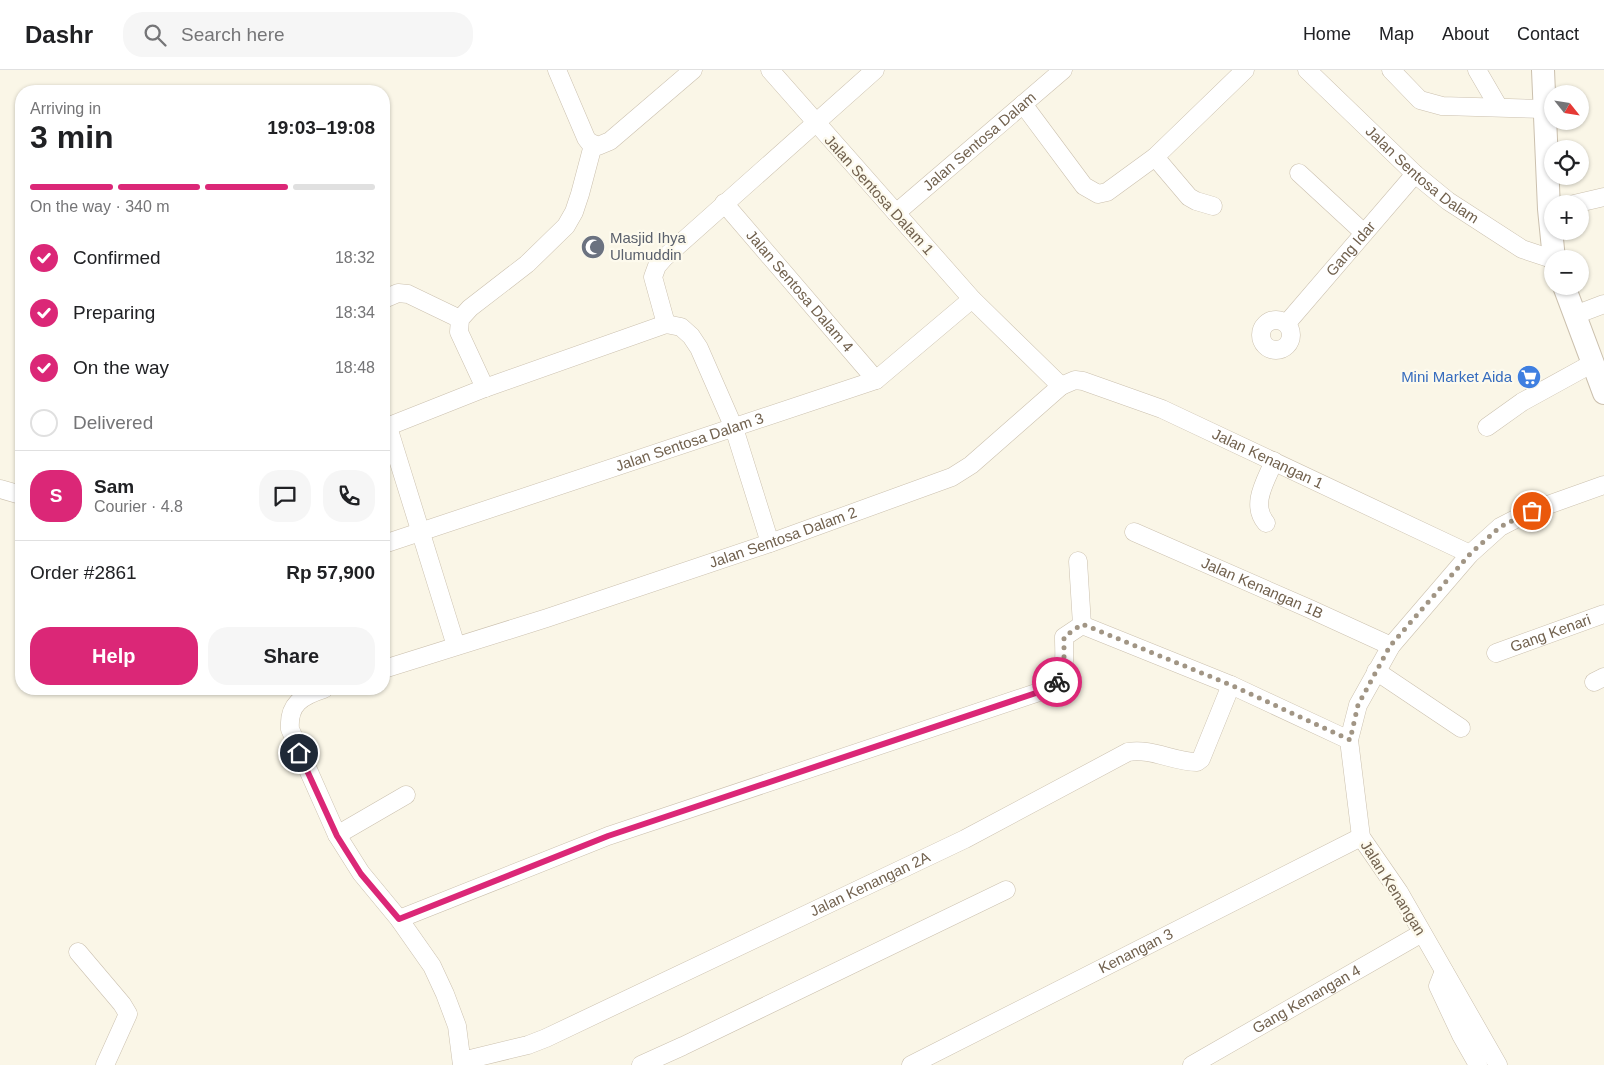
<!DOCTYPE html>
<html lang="en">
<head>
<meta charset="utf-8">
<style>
  :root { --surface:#fff; --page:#f6f6f6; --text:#202124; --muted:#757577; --line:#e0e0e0; --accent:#db2777 }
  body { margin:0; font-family:Arial,sans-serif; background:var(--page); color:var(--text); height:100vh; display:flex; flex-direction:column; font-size:19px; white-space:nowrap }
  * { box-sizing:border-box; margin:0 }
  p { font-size:16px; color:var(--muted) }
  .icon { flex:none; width:28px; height:28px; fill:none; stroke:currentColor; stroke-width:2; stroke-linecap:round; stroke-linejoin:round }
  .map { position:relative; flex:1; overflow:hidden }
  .panel { position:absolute; left:15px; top:15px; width:375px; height:610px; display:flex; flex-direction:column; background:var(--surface); border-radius:20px; box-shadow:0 1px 4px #0004 }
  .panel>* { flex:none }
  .needle { width:32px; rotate:120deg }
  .fabs { position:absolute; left:1544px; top:15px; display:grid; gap:10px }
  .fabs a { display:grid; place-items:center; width:45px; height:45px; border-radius:50%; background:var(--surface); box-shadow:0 1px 4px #0004; font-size:25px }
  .pin { position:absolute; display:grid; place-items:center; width:42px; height:42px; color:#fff; margin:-21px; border:2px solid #fff; border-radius:50%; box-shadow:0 1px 5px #0007 }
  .courier { position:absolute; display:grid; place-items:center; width:50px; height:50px; margin:-25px; border:4px solid #db2777; border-radius:50%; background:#fff; color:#222; box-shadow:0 1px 6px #0007 }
  .headline em { font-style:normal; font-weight:700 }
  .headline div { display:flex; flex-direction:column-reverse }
  .headline { display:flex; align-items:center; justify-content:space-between; height:85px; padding:0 15px }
  h1 { font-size:32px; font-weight:700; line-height:38px }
  .bar { display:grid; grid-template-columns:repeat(4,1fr); gap:8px 5px; align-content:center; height:60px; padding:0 15px }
  .bar i { height:6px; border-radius:4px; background:var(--line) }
  .bar .current { background:var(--accent) }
  .bar p { grid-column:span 4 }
  .line { display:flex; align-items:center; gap:12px; padding:0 15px; border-top:1px solid var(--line) }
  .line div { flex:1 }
  .round { display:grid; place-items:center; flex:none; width:52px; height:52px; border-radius:20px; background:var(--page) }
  ol { padding:0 15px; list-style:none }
  li { display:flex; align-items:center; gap:15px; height:55px }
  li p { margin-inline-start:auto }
  li .icon { padding:5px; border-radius:50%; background:var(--accent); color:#fff; stroke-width:4 }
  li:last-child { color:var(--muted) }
  li i { width:28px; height:28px; border:2px solid var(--line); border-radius:50% }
  .primary-button { display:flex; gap:10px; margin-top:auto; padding:10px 15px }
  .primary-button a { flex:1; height:58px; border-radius:20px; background:var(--accent); color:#fff; font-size:20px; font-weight:700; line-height:58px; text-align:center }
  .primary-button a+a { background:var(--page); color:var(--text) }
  header { display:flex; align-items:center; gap:30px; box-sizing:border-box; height:70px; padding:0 25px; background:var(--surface); border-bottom:1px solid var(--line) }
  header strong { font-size:24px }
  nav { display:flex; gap:28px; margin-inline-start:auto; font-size:18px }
  .search { width:350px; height:45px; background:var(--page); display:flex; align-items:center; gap:12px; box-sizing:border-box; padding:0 18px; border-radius:20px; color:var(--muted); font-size:19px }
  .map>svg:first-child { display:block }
</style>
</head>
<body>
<header>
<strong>Dashr</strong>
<div class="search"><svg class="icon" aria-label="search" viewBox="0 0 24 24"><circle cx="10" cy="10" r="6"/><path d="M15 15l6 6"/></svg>Search here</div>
<nav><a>Home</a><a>Map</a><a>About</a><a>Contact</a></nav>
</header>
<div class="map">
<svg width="1604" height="995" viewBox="0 0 1604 995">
  <rect width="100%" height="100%" fill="#faf6e7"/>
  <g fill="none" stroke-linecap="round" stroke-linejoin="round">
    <g stroke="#cbc0ae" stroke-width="19">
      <g id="minor">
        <path d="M 557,0 L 586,68 L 589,72 L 598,76 L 610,71 L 693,0"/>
        <path id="s1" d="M 1307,0 L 1415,104 L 1448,131 L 1522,179 L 1552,189"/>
        <path d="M 1391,0 L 1420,30 L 1442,36 L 1545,39"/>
        <path d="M 1477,0 L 1498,36"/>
        <path d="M 1023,34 L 1084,116 L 1098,124 L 1107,122 L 1155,87 L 1245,0"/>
        <path d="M 1155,87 L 1189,127 L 1196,131 L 1213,136"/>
        <path d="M 1299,103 L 1364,163"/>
        <path id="s2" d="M 724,133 L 876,310"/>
        <path d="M 1574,134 L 1604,127"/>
        <path id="s3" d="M 896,143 L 1063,0"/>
        <path d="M 384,229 L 398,223 L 408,224 L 460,249"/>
        <path d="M 1575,245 L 1604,234"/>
        <circle cx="1276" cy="265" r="15"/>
        <path id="s4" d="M 1287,253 L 1415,104"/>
        <path d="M 666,254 L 653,207 L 657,196 L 664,188 L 875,0"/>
        <path id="s5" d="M 1061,316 L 1075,310 L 1083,311 L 1162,339 L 1470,484"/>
        <path d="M 485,318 L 459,262 L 460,249 L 470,238 L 527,194 L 566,156 L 574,142 L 580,124 L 593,75"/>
        <path d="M 388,357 L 456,576"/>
        <path d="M 1487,357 L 1522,332 L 1593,293"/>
        <path d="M 384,358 L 485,318 L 666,254 L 681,257 L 691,266 L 699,278 L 734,358 L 770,473"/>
        <path d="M 0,419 L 21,425"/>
        <path d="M 1266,453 C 1250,434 1266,411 1274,391"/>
        <path id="s6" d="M 1134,462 L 1310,539 L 1391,576"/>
        <path id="s7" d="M 384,474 L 876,310 L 972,229"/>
        <path d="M 1078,491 L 1082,555"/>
        <path id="s8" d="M 1496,583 L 1604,544"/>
        <path id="s9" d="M 384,599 L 547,548 L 770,473 L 952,407 L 971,395 L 1061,316 L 972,229 L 770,0"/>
        <path d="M 1376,601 L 1461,658"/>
        <path d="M 1594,612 L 1604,607"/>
        <path d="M 324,619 C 302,626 288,634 290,659 L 337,765 L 361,803 L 399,849 L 432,896 L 445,924 L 457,956 L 462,995"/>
        <path d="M 337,765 L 406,725"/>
        <path d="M 399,849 L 608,766 L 1048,619 C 1068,603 1064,591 1064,567 L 1082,555 L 1231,615 L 1349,670"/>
        <path d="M 78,882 L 122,934 L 128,944 L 105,995"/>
        <path d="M 1444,901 L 1438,916 L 1461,965 L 1478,995"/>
        <path id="s10" d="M 462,991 L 528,975 L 546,968 L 965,769 L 1128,682 C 1152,678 1174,692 1197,692 L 1201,689 L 1231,615"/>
        <path d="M 641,995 L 683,976 L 1006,820"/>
        <path id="s11" d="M 911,995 L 1361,767"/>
        <path id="s12" d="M 1192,995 L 1422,863"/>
        <path d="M 1498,995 L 1399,822 L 1361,767 L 1349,670 L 1358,635 L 1391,576 L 1470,484 L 1500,457 L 1531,441 L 1604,415"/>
      </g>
    </g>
    <g stroke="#cbc0ae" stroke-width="24">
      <path id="tertiary" d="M 1543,0 L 1549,139 L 1554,189
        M 1564,216 L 1604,323"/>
    </g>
    <use href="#minor" stroke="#fff" stroke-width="18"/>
    <use href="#tertiary" stroke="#fff" stroke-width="22"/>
  </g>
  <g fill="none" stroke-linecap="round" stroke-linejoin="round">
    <path stroke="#a19584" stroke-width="5" stroke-dasharray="0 9" d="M 1057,612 L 1064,598 L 1064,567 L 1082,554 L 1231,615 L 1350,670 L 1358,635 L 1390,576 L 1470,484 L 1500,457 L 1532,441"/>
    <path stroke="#db2777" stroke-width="6" d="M 299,683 L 337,766 L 361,804 L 399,849 L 608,766 L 1048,619 L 1057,612"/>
  </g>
  <defs>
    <g id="mosque-disc" transform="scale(1.25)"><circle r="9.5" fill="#6b7280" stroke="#fdfaed"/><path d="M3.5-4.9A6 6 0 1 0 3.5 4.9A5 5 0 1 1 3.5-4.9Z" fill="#fff"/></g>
    <g id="supermarket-disc" transform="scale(1.25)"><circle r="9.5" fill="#3f7fe0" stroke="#fdfaed"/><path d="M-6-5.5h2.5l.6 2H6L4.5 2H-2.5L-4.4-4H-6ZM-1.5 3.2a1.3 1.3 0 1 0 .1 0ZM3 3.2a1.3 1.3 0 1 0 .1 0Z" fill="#fff"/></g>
  </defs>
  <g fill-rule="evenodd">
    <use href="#mosque-disc" x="593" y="177"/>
    <use href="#supermarket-disc" x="1529" y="307"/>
  </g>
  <g text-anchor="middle" stroke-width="4.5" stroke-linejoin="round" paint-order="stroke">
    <g font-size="15" fill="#71614e" stroke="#fdfaed">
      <text dy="5" stroke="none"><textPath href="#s3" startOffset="110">Jalan Sentosa Dalam</textPath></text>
      <text dy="5" stroke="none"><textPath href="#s1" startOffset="156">Jalan Sentosa Dalam</textPath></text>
      <text transform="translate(879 125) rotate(48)" y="5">Jalan Sentosa Dalam 1</text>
      <text dy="5" stroke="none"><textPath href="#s4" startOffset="98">Gang Idar</textPath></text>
      <text dy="5" stroke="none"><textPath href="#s2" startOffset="116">Jalan Sentosa Dalam 4</textPath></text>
      <text dy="5" stroke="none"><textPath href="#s7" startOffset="322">Jalan Sentosa Dalam 3</textPath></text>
      <text dy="5" stroke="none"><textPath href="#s5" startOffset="224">Jalan Kenangan 1</textPath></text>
      <text dy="5" stroke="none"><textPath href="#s9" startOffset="420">Jalan Sentosa Dalam 2</textPath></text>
      <text dy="5" stroke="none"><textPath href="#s6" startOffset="140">Jalan Kenangan 1B</textPath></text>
      <text dy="5" stroke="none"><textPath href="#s8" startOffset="58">Gang Kenari</textPath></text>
      <text dy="5" stroke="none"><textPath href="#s10" startOffset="446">Jalan Kenangan 2A</textPath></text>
      <text transform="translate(1393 818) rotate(58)" y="5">Jalan Kenangan</text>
      <text dy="5" stroke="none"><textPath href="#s11" startOffset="252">Kenangan 3</textPath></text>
      <text dy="5" stroke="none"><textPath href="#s12" startOffset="132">Gang Kenangan 4</textPath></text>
    </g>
    <g font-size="15" fill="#5b616d" stroke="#fdfaed" text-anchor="start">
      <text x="610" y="173">Masjid Ihya<tspan x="610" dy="17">Ulumuddin</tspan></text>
    </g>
    <g font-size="15" fill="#366cbe" stroke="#fdfaed" text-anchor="end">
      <text x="1512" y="312">Mini Market Aida</text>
    </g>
  </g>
</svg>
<div class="fabs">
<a><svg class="needle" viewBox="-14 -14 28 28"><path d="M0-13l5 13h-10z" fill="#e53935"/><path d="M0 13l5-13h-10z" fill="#757577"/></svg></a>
<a><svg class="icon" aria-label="locate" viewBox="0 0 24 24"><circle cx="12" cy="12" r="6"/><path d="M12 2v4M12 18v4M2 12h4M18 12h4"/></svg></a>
<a>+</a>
<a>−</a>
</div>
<div class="pin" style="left:1532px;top:441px;background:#ea580c"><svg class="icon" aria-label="bag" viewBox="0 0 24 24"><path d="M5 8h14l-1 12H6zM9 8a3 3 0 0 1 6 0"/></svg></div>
<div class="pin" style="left:299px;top:683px;background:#1f2937"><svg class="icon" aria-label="home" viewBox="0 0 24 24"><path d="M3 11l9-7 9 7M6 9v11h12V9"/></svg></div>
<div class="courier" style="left:1057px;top:612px"><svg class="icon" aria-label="bike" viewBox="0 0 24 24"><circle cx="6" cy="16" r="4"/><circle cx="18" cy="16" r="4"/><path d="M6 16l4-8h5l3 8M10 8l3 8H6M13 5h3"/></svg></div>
<section class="panel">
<div class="headline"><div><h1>3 min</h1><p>Arriving in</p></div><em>19:03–19:08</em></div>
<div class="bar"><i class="current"></i><i class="current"></i><i class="current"></i><i></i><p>On the way · 340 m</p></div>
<ol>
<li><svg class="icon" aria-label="check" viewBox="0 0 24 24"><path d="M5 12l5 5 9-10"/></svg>Confirmed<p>18:32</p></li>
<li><svg class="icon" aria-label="check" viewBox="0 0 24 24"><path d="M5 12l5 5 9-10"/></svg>Preparing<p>18:34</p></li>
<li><svg class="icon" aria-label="check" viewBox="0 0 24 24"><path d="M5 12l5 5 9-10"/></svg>On the way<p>18:48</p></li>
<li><i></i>Delivered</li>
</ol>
<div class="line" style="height:90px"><b class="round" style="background:var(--accent);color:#fff">S</b><div><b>Sam</b><p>Courier · 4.8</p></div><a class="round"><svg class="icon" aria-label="chat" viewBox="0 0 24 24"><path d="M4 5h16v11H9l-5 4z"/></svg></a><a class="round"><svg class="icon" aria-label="phone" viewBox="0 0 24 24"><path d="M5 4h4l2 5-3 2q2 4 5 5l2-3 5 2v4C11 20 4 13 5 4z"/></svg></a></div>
<div class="line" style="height:65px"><div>Order #2861</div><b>Rp 57,900</b></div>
<div class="primary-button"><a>Help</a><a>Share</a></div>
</section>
</div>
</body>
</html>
